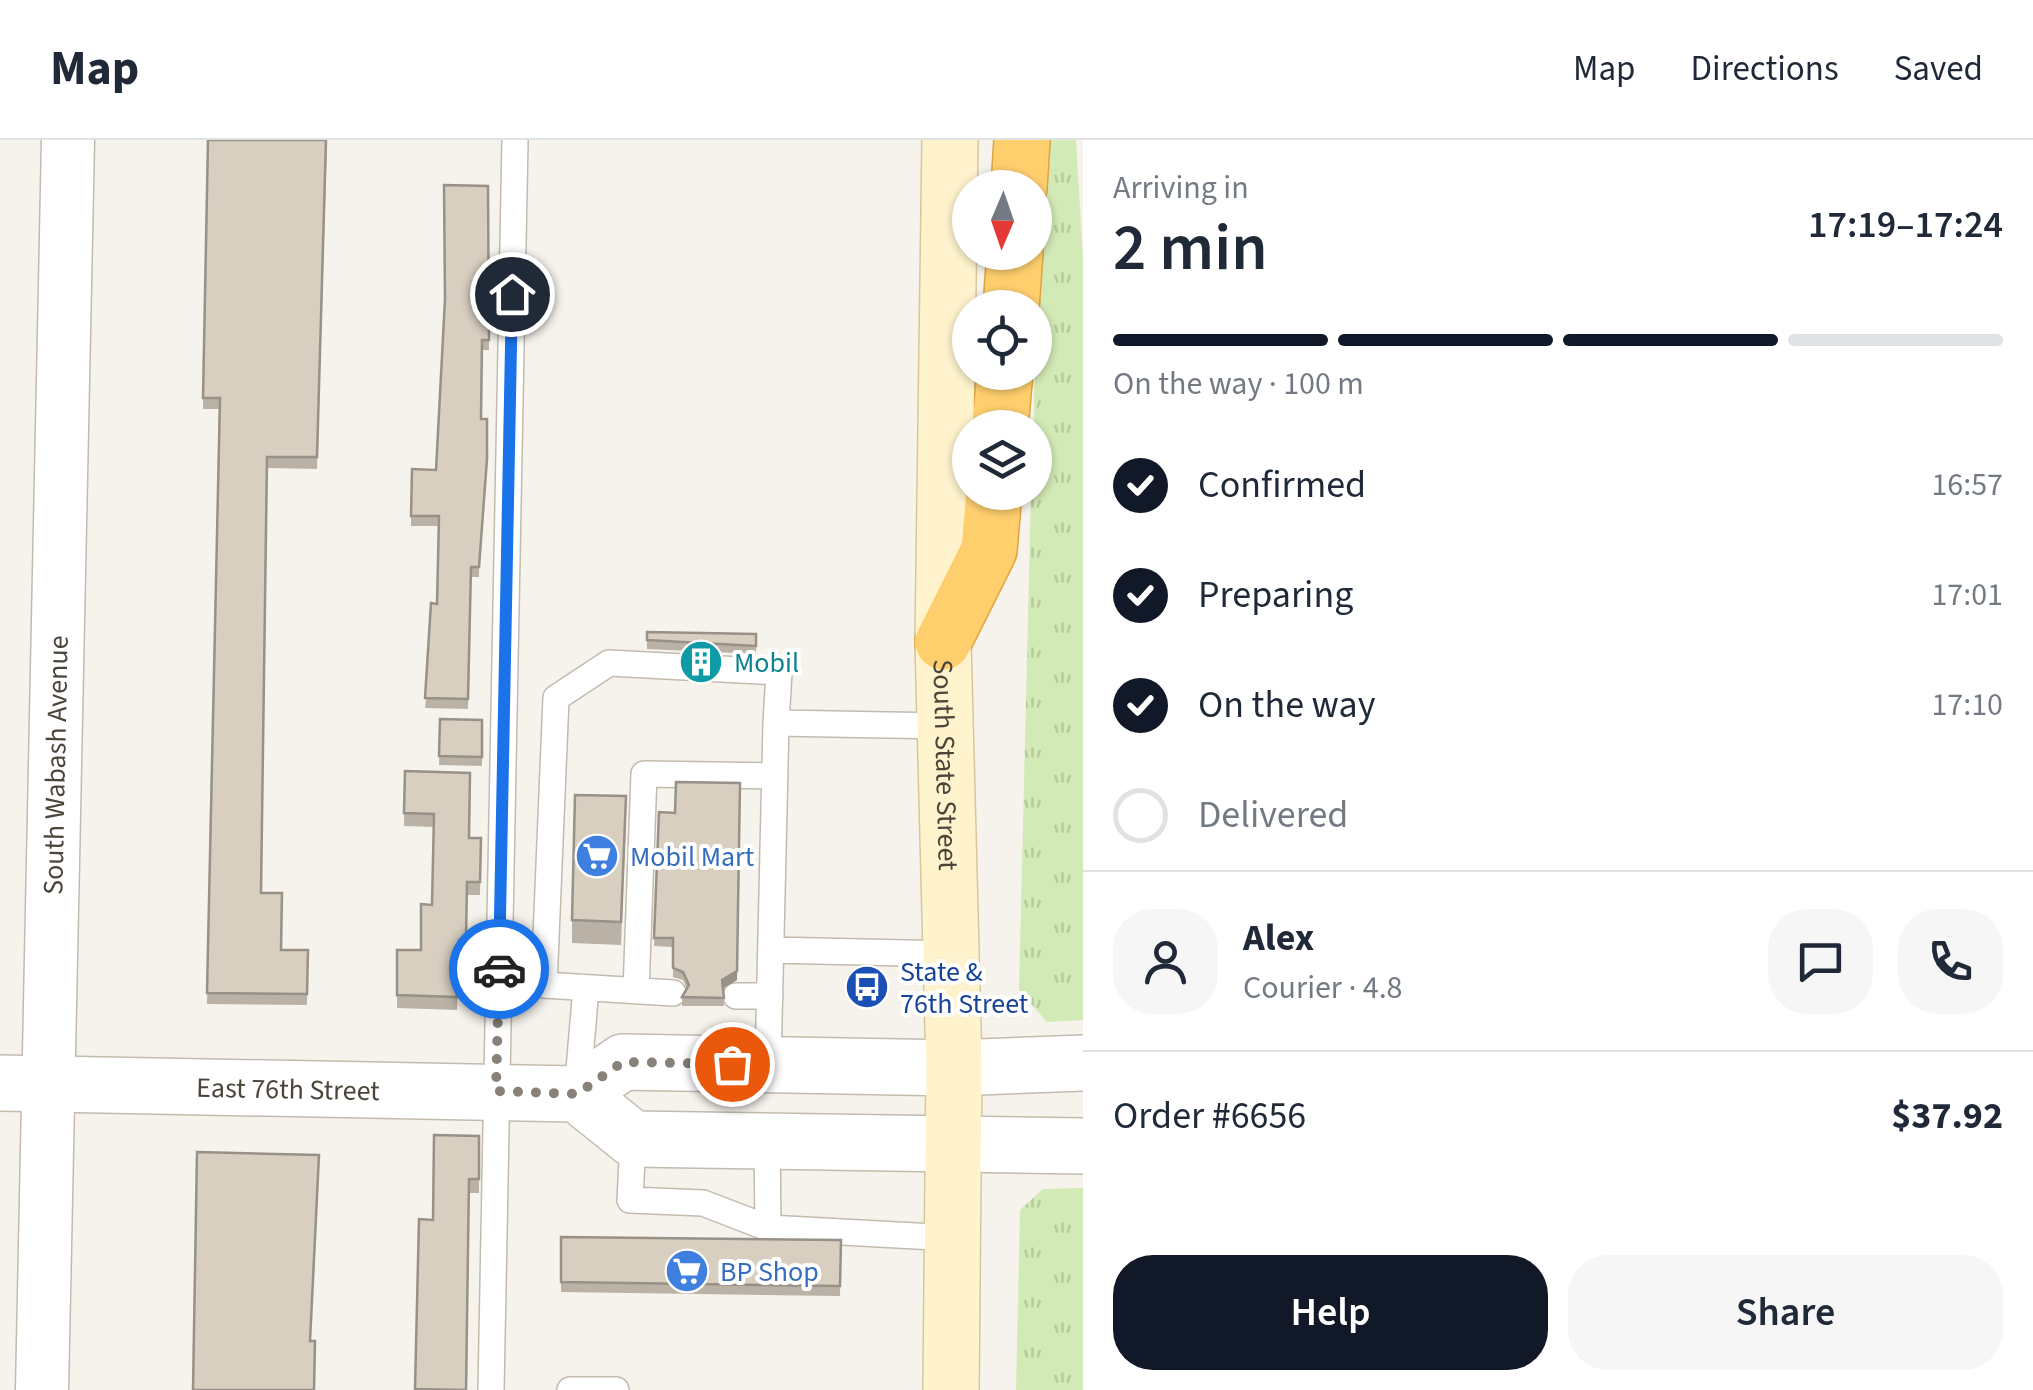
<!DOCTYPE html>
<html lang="en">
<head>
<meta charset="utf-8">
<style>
  :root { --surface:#fff; --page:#f6f6f7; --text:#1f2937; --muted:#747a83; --line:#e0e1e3; --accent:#111827 }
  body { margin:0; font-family:"Source Sans 3",sans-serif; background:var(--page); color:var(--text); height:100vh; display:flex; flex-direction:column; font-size:38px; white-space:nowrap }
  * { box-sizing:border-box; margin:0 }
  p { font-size:32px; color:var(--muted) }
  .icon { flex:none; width:55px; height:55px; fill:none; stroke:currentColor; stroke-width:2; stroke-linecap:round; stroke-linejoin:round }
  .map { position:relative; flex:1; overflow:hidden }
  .panel { display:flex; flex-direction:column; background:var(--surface); width:950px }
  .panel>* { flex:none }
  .needle { width:65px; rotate:182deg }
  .fabs { position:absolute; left:952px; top:30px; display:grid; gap:20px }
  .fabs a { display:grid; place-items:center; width:100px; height:100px; border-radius:50%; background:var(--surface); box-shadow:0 2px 8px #0004; font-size:50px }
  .pin { position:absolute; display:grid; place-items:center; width:85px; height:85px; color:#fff; margin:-42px; border:5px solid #fff; border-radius:50%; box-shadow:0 2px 10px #0007 }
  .courier { position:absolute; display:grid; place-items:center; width:100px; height:100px; margin:-50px; border:8px solid #1a73e8; border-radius:50%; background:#fff; color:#222; box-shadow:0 2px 12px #0007 }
  .head em { font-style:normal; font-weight:600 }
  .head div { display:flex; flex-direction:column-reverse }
  .head { display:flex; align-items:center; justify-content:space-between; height:170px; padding:0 30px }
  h1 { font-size:65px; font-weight:600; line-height:75px }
  .bar { display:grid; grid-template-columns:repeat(4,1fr); gap:15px 10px; align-content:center; height:120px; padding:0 30px }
  .bar i { height:12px; border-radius:8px; background:var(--line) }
  .bar .selected { background:var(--accent) }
  .bar p { grid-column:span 4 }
  .line { display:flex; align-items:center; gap:25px; padding:0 30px; border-top:2px solid var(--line) }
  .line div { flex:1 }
  .round { display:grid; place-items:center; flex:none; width:105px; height:105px; border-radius:40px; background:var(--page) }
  ol { padding:0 30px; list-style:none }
  li { display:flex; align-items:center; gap:30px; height:110px }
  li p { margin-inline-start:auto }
  li .icon { padding:10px; border-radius:50%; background:var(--accent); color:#fff; stroke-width:4 }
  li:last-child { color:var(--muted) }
  li i { width:55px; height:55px; border:5px solid var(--line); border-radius:50% }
  .action { display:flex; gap:20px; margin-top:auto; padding:20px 30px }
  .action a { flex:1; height:115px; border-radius:40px; background:var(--accent); color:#fff; font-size:40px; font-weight:600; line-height:115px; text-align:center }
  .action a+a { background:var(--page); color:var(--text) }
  header { display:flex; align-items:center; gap:60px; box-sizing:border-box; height:140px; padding:0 50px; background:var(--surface); border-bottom:2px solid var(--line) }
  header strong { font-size:48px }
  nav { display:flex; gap:55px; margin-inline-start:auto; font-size:35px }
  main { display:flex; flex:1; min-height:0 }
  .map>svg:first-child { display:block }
</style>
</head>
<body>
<header>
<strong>Map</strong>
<nav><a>Map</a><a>Directions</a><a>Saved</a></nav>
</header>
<main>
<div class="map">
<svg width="1083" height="1250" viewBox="0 0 1083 1250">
  <defs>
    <pattern id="grass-tufts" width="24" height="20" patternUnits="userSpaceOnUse" patternTransform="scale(2.5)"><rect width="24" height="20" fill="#d2eab5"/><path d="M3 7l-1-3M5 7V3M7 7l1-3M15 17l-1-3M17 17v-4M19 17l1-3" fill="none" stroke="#b6ca9c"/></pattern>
  </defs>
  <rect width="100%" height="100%" fill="#f6f3ec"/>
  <path fill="url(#grass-tufts)" d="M 1047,0 L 1076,0 L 1083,118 L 1083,880 L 1047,882 L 1019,850 L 1031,353 L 1035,352 L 1034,251 Z
    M 1083,1048 L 1083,1250 L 1016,1250 L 1020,1070 L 1043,1049 Z"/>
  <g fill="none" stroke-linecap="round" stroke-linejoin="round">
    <g stroke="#c2bbae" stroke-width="28">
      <path id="service" d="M 771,810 L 953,814
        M 636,851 L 644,634 L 775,636
        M 673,853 L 544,845 L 556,558 L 609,523 L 779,532 L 776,583
        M 736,856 L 770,856
        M 768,924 L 776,583 L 944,586
        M 577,953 L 586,848
        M 633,999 L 630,1060 L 703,1063 L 768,1088 L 953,1098
        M 767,1002 L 768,1088
        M 491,1250 L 515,0
        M 570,1250 L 616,1250"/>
    </g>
    <g stroke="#c2bbae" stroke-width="55">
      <g id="minor">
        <path id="s1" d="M 42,1250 L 68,0"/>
      </g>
    </g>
    <g stroke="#c2bbae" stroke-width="58">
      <g id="tertiary">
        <path id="s2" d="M 0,943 L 577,954 L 633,999 L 1083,1006"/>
        <path d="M 577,954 L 623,922 L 954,928 L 1083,923"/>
      </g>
    </g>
    <g stroke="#d6c79b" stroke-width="58">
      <g id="secondary">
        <path id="s3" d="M 950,0 L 943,502 L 954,928 L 951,1250"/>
      </g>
    </g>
    <g stroke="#e0a43c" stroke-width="58">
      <path id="motorway" d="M 1019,48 L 1022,0
        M 1011,168 L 1015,112
        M 1000,288 L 1005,232
        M 943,502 L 989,410 L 994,352"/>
    </g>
    <use href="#service" stroke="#fff" stroke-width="25"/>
    <use href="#minor" stroke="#fff" stroke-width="52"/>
    <use href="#tertiary" stroke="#fff" stroke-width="55"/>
    <use href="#secondary" stroke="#fff3cd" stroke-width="55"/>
    <use href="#motorway" stroke="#ffcf6e" stroke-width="55"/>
  </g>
  <path fill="#bab2a6" d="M 208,0 L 327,0 L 317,329 L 267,328 L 261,753 L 281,810 L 308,810 L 307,865 L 207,864 L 219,269 L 203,269 Z
    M 488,46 L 489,210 L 482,210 L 479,437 L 471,437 L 468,569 L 425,568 L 437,464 L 439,386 L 411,386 L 411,376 L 436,330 Z
    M 647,492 L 756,494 L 756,514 L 647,509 Z
    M 440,579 L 482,580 L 482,626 L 439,625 Z
    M 405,631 L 469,698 L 481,698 L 480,755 L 467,755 L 466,813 L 459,813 L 457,870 L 397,868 L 397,810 L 421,810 L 432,765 L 434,687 L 404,686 Z
    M 659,672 L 737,840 L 723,848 L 724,866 L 682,866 L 682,857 L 687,849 L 683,840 L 673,837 L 673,807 L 654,806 Z
    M 626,679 L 621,805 L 572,803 L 572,780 Z
    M 479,996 L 479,1053 L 469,1053 L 467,1250 L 415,1250 L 419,1079 L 433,1080 Z
    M 561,1097 L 841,1100 L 840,1156 L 561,1152 Z"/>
  <path fill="#979187" d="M 740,643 L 737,840 L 722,849 Z"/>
  <path fill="#d8cfc1" stroke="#979187" stroke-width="2.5" d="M 208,0 L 326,0 L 317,317 L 267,317 L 261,753 L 282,753 L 281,810 L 308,810 L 307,854 L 207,853 L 220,258 L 203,258 Z
    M 444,45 L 488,46 L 489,200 L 482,200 L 481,279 L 487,279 L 487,319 L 479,427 L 471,427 L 468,559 L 425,558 L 431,463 L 437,464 L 439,376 L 411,376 L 412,329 L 436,330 L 445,159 Z
    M 647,492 L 756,494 L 756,506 L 647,500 Z
    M 440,579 L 482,580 L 482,617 L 439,616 Z
    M 405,631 L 470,633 L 469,698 L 481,698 L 480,742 L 467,742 L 466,800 L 459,800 L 457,857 L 397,855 L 397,810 L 421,810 L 421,764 L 432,765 L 434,674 L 404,673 Z
    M 676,642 L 740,643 L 737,831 L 722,840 L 724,858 L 682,857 L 689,845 L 683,832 L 673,828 L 673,798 L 654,798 L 659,672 L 675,673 Z
    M 575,655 L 626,656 L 621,782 L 572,780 Z
    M 434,995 L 479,996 L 479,1039 L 469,1039 L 466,1250 L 415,1249 L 419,1079 L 433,1080 Z
    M 197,1012 L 319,1015 L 310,1201 L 315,1201 L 314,1250 L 193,1250 Z
    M 561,1097 L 841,1100 L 840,1146 L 561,1142 Z"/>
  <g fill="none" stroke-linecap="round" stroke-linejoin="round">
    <path stroke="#878178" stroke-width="10" stroke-dasharray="0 18" d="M 499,829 L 496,951 L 577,954 L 623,922 L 732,924"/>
    <path stroke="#1a73e8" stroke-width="12" d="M 499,829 L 512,154"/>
  </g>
  <defs>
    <g id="building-disc" transform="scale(2.25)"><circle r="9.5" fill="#0f9aa8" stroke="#fff"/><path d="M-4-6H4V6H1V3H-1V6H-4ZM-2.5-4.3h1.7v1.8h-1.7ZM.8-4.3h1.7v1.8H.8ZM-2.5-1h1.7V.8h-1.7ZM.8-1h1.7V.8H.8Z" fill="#fff"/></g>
    <g id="supermarket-disc" transform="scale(2.25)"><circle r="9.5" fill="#3f7fe0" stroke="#fff"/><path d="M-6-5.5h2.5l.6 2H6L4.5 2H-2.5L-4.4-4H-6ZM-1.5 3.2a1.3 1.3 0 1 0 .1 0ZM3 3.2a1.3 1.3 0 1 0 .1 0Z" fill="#fff"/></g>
    <g id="bus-disc" transform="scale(2.25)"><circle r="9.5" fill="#1a4fb4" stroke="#fff"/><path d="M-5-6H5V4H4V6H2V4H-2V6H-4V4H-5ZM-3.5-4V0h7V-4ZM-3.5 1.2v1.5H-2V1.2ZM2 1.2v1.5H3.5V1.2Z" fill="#fff"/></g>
  </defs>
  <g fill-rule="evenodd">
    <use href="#building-disc" x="701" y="522"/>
    <use href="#supermarket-disc" x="597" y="716"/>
    <use href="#bus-disc" x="867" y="847"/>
    <use href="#supermarket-disc" x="687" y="1131"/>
  </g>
  <g text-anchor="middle" stroke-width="8" stroke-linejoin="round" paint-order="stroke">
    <g font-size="28" fill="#0d838f" stroke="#fff" text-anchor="start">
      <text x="734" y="532">Mobil</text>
    </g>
    <g font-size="28" fill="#4b4439" stroke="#fff">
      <text dy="10" stroke="none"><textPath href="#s1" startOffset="625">South Wabash Avenue</textPath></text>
      <text dy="10" stroke="none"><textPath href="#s3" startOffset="625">South State Street</textPath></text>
      <text dy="10" stroke="none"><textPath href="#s2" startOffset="288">East 76th Street</textPath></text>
    </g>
    <g font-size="28" fill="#366cbe" stroke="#fff" text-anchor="start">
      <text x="630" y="726">Mobil Mart</text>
      <text x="720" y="1141">BP Shop</text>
    </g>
    <g font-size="28" fill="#164399" stroke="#fff" text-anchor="start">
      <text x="900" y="841">State &amp;<tspan x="900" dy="32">76th Street</tspan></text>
    </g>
  </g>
</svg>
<div class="fabs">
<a><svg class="needle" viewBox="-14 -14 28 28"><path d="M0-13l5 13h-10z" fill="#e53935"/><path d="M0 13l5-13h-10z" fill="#747a83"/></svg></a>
<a><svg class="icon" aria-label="locate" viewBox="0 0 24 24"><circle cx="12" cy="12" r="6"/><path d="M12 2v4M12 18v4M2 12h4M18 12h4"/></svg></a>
<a><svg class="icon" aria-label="layers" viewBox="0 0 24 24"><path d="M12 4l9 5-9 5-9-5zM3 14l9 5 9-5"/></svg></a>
</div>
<div class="pin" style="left:732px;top:924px;background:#ea580c"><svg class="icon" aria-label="bag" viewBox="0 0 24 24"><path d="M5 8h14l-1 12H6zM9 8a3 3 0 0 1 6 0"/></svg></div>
<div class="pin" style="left:512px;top:154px;background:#1f2937"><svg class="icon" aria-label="home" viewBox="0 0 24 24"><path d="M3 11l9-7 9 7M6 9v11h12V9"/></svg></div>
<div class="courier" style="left:499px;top:829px"><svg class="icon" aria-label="car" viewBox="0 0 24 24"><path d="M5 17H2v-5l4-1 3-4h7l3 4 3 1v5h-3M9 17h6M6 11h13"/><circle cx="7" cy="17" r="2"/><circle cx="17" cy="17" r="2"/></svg></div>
</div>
<section class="panel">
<div class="head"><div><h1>2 min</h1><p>Arriving in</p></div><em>17:19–17:24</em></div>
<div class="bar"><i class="selected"></i><i class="selected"></i><i class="selected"></i><i></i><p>On the way · 100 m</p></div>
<ol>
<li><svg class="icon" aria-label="check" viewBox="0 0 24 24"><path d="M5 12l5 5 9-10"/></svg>Confirmed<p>16:57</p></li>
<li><svg class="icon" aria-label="check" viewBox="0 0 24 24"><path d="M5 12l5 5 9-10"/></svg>Preparing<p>17:01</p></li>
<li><svg class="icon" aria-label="check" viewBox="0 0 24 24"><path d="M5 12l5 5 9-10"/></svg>On the way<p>17:10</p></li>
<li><i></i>Delivered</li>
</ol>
<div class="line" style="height:180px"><a class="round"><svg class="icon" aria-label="person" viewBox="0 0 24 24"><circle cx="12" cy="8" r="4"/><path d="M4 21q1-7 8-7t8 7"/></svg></a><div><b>Alex</b><p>Courier · 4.8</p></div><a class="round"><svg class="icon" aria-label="chat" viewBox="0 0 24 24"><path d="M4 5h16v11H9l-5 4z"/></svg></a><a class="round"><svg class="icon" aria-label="phone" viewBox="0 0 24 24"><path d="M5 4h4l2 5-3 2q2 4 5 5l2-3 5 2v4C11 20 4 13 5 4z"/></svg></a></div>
<div class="line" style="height:130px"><div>Order #6656</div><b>$37.92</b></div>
<div class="action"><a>Help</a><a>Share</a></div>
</section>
</main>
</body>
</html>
